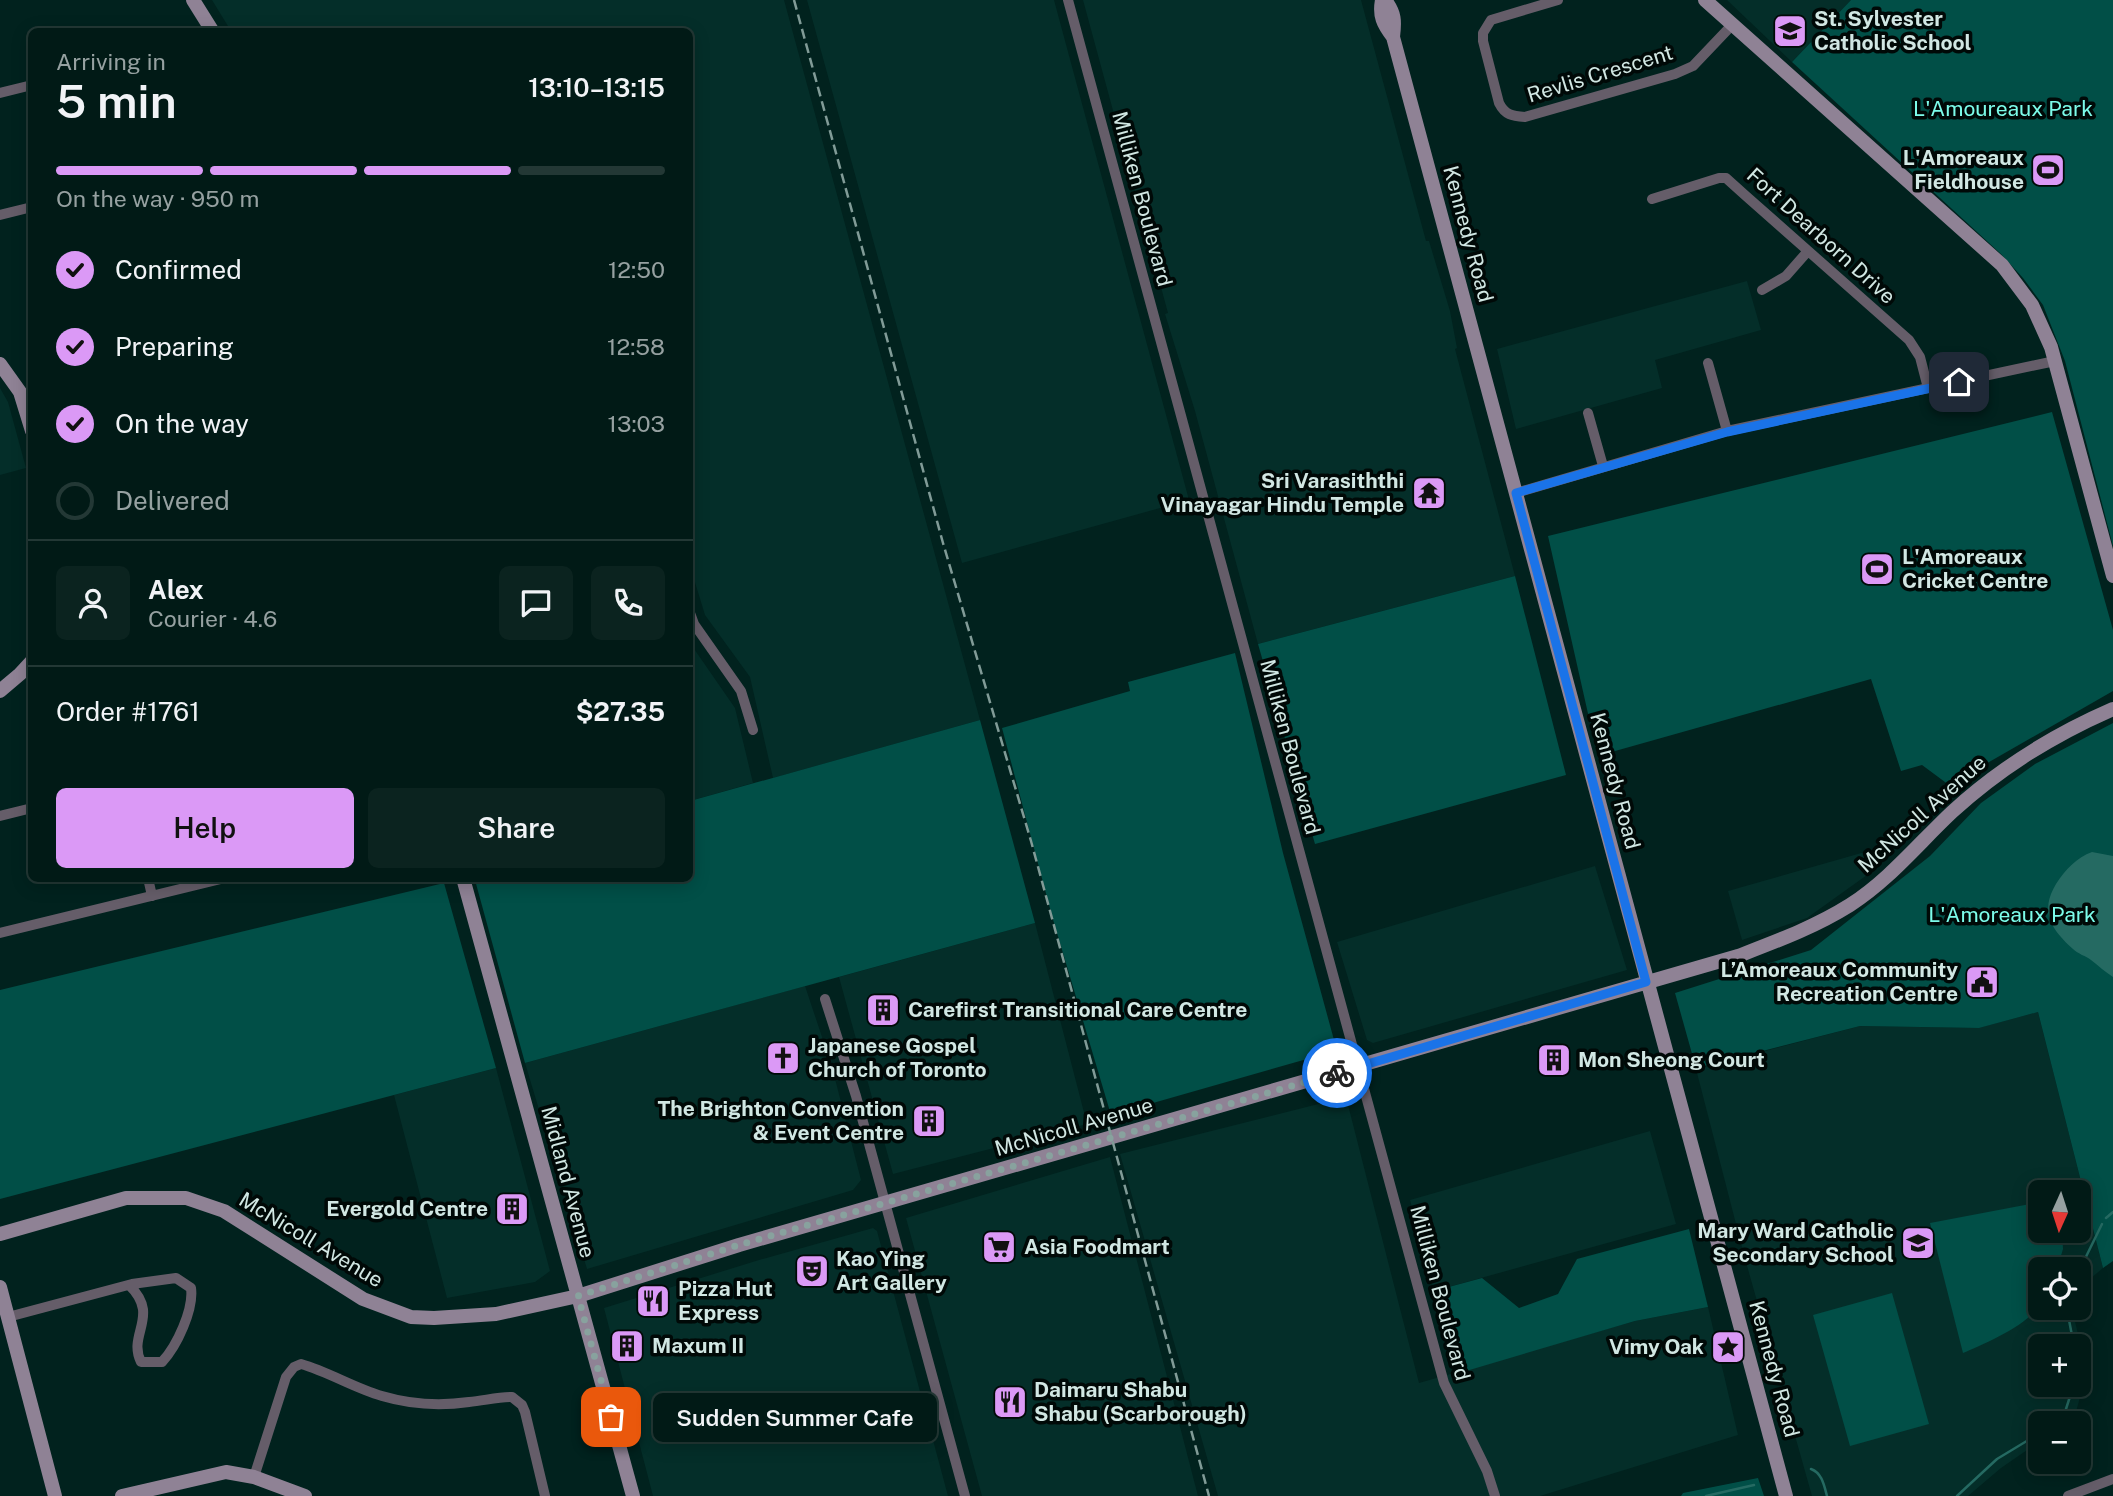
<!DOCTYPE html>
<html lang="en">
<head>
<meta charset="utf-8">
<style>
  :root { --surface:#011a16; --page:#0b231f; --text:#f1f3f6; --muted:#96a1a1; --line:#233835; --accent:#db99f6 }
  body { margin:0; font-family:"Public Sans",sans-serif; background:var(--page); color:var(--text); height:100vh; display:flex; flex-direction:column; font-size:26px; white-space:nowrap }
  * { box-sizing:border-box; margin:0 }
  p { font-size:23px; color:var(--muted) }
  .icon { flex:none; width:38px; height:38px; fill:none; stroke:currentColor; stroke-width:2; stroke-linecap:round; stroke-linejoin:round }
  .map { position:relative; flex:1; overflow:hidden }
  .sheet { position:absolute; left:28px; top:28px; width:665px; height:854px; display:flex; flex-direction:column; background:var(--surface); border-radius:10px; box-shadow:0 4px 18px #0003,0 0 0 2px var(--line) }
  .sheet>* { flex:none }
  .needle { width:46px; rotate:183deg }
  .buttons { position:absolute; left:2028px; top:1180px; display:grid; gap:14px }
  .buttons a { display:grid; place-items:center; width:63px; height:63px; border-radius:10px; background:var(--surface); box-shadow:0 4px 18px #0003,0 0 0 2px var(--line); font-size:35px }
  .pin { position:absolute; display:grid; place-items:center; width:60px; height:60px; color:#fff; margin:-30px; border-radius:14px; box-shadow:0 4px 10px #0006 }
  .courier { position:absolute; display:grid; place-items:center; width:70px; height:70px; margin:-35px; border:5px solid #1a73e8; border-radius:50%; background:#fff; color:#222; box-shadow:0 2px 9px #0007 }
  .bubble { position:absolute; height:49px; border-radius:10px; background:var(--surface); box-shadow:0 4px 18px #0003,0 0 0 2px var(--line); font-size:23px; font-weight:600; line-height:49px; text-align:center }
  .summary em { font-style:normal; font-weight:600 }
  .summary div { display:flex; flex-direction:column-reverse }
  .summary { display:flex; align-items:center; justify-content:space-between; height:119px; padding:0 28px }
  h1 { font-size:46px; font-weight:600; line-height:52px }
  .bar { display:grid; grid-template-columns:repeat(4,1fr); gap:10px 7px; align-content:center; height:84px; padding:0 28px }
  .bar i { height:9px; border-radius:5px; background:var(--line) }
  .bar .active { background:var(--accent) }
  .bar p { grid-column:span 4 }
  .line { display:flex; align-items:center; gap:18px; padding:0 28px; border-top:2px solid var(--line) }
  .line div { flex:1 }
  .round { display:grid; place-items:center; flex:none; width:74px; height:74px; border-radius:10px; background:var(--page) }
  ol { padding:0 28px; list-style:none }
  li { display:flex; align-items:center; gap:21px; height:77px }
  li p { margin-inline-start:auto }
  li .icon { padding:7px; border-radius:50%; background:var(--accent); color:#111; stroke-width:4 }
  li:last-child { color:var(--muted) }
  li i { width:38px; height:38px; border:4px solid var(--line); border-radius:50% }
  .action { display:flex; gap:14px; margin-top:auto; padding:14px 28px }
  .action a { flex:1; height:80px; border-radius:10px; background:var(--accent); color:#111; font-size:28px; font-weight:600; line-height:80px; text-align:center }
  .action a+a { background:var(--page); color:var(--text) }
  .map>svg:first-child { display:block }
</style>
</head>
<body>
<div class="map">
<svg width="2113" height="1496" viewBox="0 0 2113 1496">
  <rect width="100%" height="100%" fill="#01221e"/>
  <path fill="#042e29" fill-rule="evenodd" d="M 212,0 L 784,0 L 980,720 L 773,778 L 750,677 L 705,615 L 690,566 L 690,32 L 231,31 Z
    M 807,0 L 1054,0 L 1189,500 L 962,563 Z
    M 1083,0 L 1361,0 L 1426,241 L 1429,241 L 1450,311 L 1457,348 L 1455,349 L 1515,576 L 1258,644 L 1195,411 L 1165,314 L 1168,313 Z
    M 1727,0 L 1851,0 L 1792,62 Z
    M 1747,281 L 1761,330 L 1655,360 L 1662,388 L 1516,429 L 1497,349 Z
    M 0,388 L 8,402 L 26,468 L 0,475 Z
    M 690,643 L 735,708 L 753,783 L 690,801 Z
    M 1900,842 L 1867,875 L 1807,918 L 1742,940 L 1728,891 Z
    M 1595,866 L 1627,970 L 1373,1043 L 1367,1040 L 1337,942 Z
    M 1035,923 L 1087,1124 L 893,1174 L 839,977 Z
    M 805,986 L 832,1067 L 861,1180 L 853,1190 L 587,1269 L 525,1063 Z
    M 2038,1012 L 2103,1268 L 2090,1279 L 2079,1305 L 2079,1269 L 2040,1269 L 2040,1307 L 2078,1307 L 2074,1317 L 2087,1372 L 2074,1419 L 2068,1423 L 2040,1423 L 2040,1441 L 2001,1468 L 1968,1496 L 1812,1496 L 1744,1255 L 1696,1069 L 1860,1026 L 1978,1028 ZM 2040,1192 L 2079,1192 L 2079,1230 L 2040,1230 ZM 2040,1346 L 2079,1346 L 2079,1384 L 2040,1384 Z
    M 496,1068 L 550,1271 L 535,1282 L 447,1298 L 394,1095 Z
    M 1346,1097 L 1419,1383 L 1635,1321 L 1708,1307 L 1738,1435 L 1540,1496 L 1218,1496 L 1120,1154 Z
    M 1650,1131 L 1676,1224 L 1434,1291 L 1410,1200 Z
    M 1110,1157 L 1198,1496 L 982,1496 L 906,1218 Z
    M 873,1228 L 877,1231 L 948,1496 L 653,1496 L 604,1308 L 759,1260 Z"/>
  <path fill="#014f47" d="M 1851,0 L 2113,0 L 2113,546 L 2065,361 L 2043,305 L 2023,278 L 2001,254 L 1792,62 Z
    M 2052,412 L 2113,630 L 2113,691 L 1949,785 L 1922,765 L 1901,771 L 1871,679 L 1601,755 L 1589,718 L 1548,536 Z
    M 1515,576 L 1566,775 L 1315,844 L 1258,644 Z
    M 1235,653 L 1283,853 L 1334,1040 L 1314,1057 L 1111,1115 L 1052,916 L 1002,728 L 1130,691 L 1128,682 Z
    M 980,720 L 1035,923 L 525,1063 L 475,880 L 690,878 L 690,801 Z
    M 2113,723 L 2113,1261 L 2103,1268 L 2038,1012 L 1979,1028 L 1860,1026 L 1696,1068 L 1675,993 L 1811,950 L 1930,856 L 1981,803 L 2035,764 Z
    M 444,883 L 496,1068 L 0,1199 L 0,990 Z
    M 2040,1202 L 2040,1230 L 2062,1230 L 2063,1249 L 2057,1269 L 2040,1269 C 2040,1279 2043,1293 2040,1302 C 2034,1323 1982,1345 1963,1353 L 1930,1223 Z
    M 1689,1229 L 1708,1307 L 1635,1321 L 1456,1374 L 1434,1291 L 1482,1278 L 1519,1308 L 1558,1294 L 1577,1259 Z
    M 1892,1293 L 1929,1424 L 1850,1446 L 1813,1315 Z
    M 1758,1478 L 1764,1496 L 1681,1496 L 1683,1493 Z"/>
  <path fill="#256a62" d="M 2092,852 L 2113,856 L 2113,977 C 2105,972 2099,966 2091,960 C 2086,956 2078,954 2073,949 C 2052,930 2039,912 2056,884 C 2065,870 2077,857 2092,852 Z"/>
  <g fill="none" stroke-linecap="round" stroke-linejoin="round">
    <path stroke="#256a62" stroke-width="2.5" d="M 2106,1218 L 2113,1212
      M 2079,1271 L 2102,1224
      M 2070,1307 L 2069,1320 L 2074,1346
      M 2055,1423 L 2066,1409 L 2074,1384
      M 1811,1469 C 1822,1473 1824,1485 1827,1496
      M 1706,1496 L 1754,1485
      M 1957,1496 L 1997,1459 L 2040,1433"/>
    <path stroke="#655d69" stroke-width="10" d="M 1068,0 L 1444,1383 L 1487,1471 L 1495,1496
      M 1558,0 L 1491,20 L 1483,33 L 1483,41 L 1499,103 C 1505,115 1512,116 1525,117 L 1675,74 L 1693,66 L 1732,25
      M 0,93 L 32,85
      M 1652,199 L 1719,178 L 1726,178 L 1746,196 L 1909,340 L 1920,357 L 1928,388
      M 0,215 L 32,207
      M 1762,290 L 1786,276 L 1808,251
      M 1708,363 L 1727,431
      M 1588,413 L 1603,466
      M 1516,493 L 1727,431 L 2055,361
      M 690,613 L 694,624 L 741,691 L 753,730
      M 0,816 L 32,808
      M 148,878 L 152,896
      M 0,933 L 225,878
      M 825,999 L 856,1096 L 965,1496
      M 8,1317 L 132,1284 L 176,1278 L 191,1288 C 194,1309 177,1346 162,1362 L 141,1362 C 127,1334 161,1316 129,1285
      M 254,1477 L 286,1377 L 294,1367 L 301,1364 C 329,1372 354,1388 382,1396 C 409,1404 441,1406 469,1402 C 483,1401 497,1397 512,1397 L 522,1405 L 525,1412 L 545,1496
      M 2068,1496 L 2113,1479"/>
    <path stroke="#8f8295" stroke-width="14" d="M 193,0 L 213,32
      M 1382,0 C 1379,16 1383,24 1393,37 L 1786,1496
      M 1385,0 C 1395,13 1395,21 1393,37
      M 1705,0 L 2002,265 L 2032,305 L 2051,347 L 2113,576
      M 0,364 L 20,392 L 32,431
      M 0,691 L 20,674 L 32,661
      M 463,878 L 633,1496
      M 0,1234 L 126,1198 L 186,1198 L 224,1211 L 363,1299 L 411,1317 L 434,1318 L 496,1314 L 578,1296 L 739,1245 L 1738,956 C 1777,941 1815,927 1850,905 C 1889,880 1918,844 1952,812 C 2000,768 2053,735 2113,709
      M 0,1287 L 55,1496
      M 122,1496 L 226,1472 L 254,1477 L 305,1496"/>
    <path stroke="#819b97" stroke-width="2.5" stroke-dasharray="10 5" stroke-linecap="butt" d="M 794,0 L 943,543 L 1031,841 L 1209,1496"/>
  </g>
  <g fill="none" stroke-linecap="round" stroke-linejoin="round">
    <path stroke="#88a29e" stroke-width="7" stroke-dasharray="0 12.6" d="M 611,1417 L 578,1296 L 739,1245 L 1337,1073"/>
    <path stroke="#1a73e8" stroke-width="9" d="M 1337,1073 L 1646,982 L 1516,493 L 1727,432 L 1959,382"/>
  </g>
  <defs>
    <g id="school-square" transform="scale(1.75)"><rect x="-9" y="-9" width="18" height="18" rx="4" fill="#db99f6" stroke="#000907"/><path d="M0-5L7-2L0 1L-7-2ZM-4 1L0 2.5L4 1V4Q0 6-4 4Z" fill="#111"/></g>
    <g id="stadium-square" transform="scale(1.75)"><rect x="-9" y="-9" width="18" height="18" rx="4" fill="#db99f6" stroke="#000907"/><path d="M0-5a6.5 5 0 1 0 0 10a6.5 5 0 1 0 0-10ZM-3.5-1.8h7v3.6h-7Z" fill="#111"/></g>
    <g id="temple-square" transform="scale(1.75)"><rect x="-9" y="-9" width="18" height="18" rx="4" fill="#db99f6" stroke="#000907"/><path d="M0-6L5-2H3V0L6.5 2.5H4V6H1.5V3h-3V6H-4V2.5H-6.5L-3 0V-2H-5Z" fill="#111"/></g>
    <g id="civic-square" transform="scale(1.75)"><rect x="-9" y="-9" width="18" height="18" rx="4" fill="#db99f6" stroke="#000907"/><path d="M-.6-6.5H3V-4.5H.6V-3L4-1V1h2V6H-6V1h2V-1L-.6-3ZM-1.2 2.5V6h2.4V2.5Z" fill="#111"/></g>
    <g id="building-square" transform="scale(1.75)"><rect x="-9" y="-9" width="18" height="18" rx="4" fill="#db99f6" stroke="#000907"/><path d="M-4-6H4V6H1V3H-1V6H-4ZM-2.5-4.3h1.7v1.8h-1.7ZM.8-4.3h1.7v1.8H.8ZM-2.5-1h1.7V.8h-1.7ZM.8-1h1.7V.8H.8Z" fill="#111"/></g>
    <g id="church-square" transform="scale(1.75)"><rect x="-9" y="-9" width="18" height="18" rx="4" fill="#db99f6" stroke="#000907"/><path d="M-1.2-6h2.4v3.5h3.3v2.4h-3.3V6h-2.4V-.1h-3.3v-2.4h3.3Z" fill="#111"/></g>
    <g id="supermarket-square" transform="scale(1.75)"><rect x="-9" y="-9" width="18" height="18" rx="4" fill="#db99f6" stroke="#000907"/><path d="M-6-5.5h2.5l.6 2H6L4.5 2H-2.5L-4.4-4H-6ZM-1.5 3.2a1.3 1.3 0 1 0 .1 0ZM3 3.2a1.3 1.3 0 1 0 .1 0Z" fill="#111"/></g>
    <g id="theatre-square" transform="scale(1.75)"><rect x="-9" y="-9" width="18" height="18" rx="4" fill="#db99f6" stroke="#000907"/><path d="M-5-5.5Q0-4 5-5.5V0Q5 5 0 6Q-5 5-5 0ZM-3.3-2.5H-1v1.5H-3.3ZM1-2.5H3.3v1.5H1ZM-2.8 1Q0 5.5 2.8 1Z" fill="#111"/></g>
    <g id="restaurant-square" transform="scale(1.75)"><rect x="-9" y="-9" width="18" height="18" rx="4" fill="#db99f6" stroke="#000907"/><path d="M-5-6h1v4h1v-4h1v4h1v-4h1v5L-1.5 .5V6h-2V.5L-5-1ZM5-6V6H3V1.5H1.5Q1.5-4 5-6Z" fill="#111"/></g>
    <g id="sight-square" transform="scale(1.75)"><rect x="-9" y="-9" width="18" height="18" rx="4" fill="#db99f6" stroke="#000907"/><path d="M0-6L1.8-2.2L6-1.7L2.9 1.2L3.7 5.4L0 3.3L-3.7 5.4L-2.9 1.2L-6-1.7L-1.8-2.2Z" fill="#111"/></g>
  </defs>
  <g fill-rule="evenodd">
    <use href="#school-square" x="1790" y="31"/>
    <use href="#stadium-square" x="2048" y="170"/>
    <use href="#temple-square" x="1429" y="493"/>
    <use href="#stadium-square" x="1877" y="569"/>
    <use href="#civic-square" x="1982" y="982"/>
    <use href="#building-square" x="883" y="1010"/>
    <use href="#church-square" x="783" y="1058"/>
    <use href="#building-square" x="1554" y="1060"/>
    <use href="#building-square" x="929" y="1121"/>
    <use href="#building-square" x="512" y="1209"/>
    <use href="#school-square" x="1918" y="1243"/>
    <use href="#supermarket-square" x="999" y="1247"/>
    <use href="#theatre-square" x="812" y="1271"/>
    <use href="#restaurant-square" x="653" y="1301"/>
    <use href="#building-square" x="627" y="1346"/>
    <use href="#sight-square" x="1728" y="1347"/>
    <use href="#restaurant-square" x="1010" y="1402"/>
  </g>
  <g text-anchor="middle" stroke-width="7" stroke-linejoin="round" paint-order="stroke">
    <g font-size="21" font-weight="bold" fill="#d1e7e3" stroke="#000907" text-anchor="start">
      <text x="1814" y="26">St. Sylvester<tspan x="1814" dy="24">Catholic School</tspan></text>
      <text x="2024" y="165" text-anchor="end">L'Amoreaux<tspan x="2024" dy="24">Fieldhouse</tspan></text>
      <text x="1404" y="488" text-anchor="end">Sri Varasiththi<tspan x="1404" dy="24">Vinayagar Hindu Temple</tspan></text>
      <text x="1902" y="564">L'Amoreaux<tspan x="1902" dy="24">Cricket Centre</tspan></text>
      <text x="1958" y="977" text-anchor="end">L’Amoreaux Community<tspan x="1958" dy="24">Recreation Centre</tspan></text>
      <text x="908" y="1017">Carefirst Transitional Care Centre</text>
      <text x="808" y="1053">Japanese Gospel<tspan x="808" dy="24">Church of Toronto</tspan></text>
      <text x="1578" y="1067">Mon Sheong Court</text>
      <text x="904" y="1116" text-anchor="end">The Brighton Convention<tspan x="904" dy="24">&amp; Event Centre</tspan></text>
      <text x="488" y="1216" text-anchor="end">Evergold Centre</text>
      <text x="1894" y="1238" text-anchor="end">Mary Ward Catholic<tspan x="1894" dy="24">Secondary School</tspan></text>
      <text x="1024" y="1254">Asia Foodmart</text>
      <text x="836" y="1266">Kao Ying<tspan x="836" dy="24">Art Gallery</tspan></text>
      <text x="678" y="1296">Pizza Hut<tspan x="678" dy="24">Express</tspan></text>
      <text x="652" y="1353">Maxum II</text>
      <text x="1704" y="1354" text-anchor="end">Vimy Oak</text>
      <text x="1034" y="1397">Daimaru Shabu<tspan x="1034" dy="24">Shabu (Scarborough)</tspan></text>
    </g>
    <g font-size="21" fill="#d1e7e3" stroke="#000907">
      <text transform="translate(1600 74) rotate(-17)" y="7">Revlis Crescent</text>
      <text transform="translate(1142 199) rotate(75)" y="7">Milliken Boulevard</text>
      <text transform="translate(1468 234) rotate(75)" y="7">Kennedy Road</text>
      <text transform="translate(1821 236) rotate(42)" y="7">Fort Dearborn Drive</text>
      <text transform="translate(1290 747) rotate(75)" y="7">Milliken Boulevard</text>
      <text transform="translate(1615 781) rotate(75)" y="7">Kennedy Road</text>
      <text transform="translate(1922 814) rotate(-42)" y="7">McNicoll Avenue</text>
      <text transform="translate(1074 1127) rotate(-16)" y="7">McNicoll Avenue</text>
      <text transform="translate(568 1182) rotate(75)" y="7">Midland Avenue</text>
      <text transform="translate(311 1240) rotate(31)" y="7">McNicoll Avenue</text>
      <text transform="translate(1440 1293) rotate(75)" y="7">Milliken Boulevard</text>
      <text transform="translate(1774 1369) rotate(75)" y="7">Kennedy Road</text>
    </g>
    <g font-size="21" fill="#7cfcea" stroke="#000907">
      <text x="2003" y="116">L'Amoureaux Park</text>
      <text x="2012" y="922">L'Amoreaux Park</text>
    </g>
  </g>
</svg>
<div class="buttons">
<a><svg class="needle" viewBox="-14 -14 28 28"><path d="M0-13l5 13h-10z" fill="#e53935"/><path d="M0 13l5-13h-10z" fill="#96a1a1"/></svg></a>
<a><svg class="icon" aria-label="locate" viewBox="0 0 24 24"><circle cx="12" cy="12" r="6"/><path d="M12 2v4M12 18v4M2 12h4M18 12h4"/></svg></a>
<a>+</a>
<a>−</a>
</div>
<div class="pin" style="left:611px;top:1417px;background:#ea580c"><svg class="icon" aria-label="bag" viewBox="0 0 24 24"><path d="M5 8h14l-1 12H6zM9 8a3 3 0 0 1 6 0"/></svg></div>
<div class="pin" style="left:1959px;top:382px;background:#1f2937"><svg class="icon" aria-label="home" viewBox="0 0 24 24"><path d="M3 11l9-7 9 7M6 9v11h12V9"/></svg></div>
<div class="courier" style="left:1337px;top:1073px"><svg class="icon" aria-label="bike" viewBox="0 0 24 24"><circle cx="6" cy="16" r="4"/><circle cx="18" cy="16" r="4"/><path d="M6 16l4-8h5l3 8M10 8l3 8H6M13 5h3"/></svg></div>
<div class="bubble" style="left:653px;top:1393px;width:284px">Sudden Summer Cafe</div>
<section class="sheet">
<div class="summary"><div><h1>5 min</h1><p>Arriving in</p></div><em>13:10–13:15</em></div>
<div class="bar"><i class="active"></i><i class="active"></i><i class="active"></i><i></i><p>On the way · 950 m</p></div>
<ol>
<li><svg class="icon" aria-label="check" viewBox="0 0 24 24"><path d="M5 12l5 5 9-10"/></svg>Confirmed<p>12:50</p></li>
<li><svg class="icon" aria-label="check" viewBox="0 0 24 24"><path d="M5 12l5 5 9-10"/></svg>Preparing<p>12:58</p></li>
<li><svg class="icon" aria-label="check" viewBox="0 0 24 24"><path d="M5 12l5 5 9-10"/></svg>On the way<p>13:03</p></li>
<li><i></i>Delivered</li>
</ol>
<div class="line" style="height:126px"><a class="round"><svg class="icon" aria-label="person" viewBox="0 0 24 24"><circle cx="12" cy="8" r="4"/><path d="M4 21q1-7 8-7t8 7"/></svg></a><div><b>Alex</b><p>Courier · 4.6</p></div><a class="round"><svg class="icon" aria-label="chat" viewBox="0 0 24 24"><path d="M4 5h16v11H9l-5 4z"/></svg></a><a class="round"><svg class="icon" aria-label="phone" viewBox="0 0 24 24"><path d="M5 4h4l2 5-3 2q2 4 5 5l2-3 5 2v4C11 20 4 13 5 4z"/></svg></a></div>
<div class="line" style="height:91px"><div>Order #1761</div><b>$27.35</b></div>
<div class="action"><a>Help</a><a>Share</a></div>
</section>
</div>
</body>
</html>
